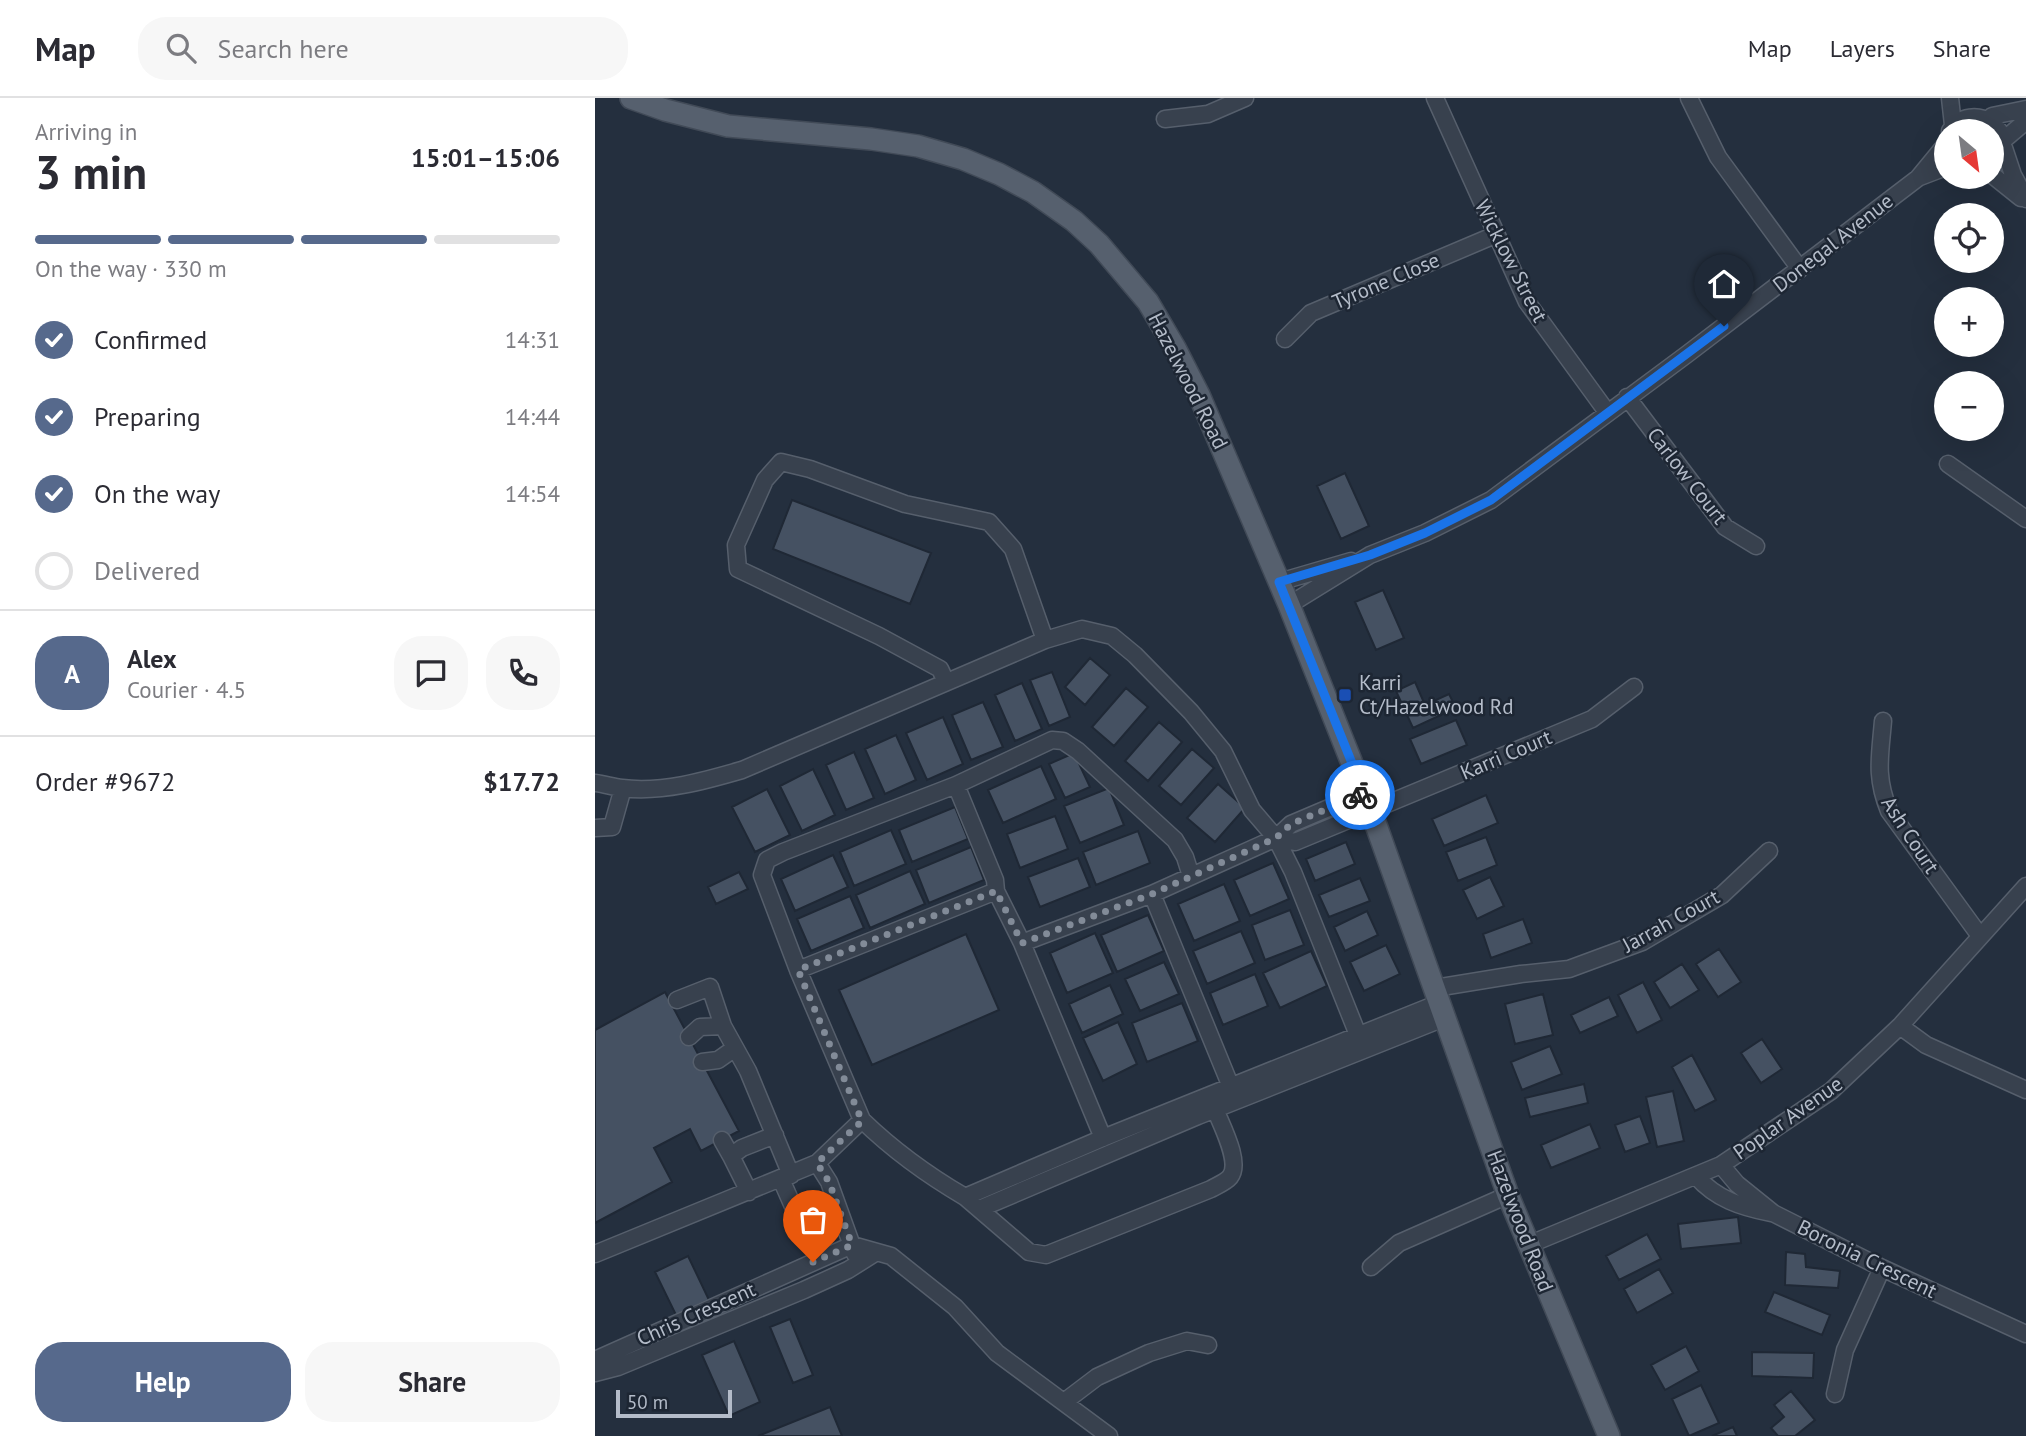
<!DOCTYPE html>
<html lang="en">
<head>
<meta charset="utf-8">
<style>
  :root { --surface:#fff; --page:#f7f7f7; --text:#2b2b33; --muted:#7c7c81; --line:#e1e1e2; --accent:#56698c }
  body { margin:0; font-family:"PT Sans",sans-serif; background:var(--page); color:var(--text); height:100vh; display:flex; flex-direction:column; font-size:26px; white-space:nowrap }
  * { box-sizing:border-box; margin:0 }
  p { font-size:23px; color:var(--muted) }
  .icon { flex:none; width:38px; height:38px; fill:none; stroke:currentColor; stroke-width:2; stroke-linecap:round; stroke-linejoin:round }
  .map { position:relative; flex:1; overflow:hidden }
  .drawer { display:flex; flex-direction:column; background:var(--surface); width:595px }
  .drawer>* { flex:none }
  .needle { width:46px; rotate:151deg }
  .controls { position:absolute; left:1339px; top:21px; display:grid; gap:14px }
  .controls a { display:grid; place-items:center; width:70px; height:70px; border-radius:50%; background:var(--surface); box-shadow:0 7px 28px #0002; font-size:35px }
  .scale { position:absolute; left:21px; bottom:18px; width:116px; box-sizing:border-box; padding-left:7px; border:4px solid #b4bcc9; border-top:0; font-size:19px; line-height:24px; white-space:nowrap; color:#b4bcc9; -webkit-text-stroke:5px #1d2633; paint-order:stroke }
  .pin { position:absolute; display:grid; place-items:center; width:60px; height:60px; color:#fff; margin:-72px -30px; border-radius:50% 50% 50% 0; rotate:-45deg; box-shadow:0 0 7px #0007 }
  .pin .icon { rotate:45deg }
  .courier { position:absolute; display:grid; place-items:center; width:70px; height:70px; margin:-35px; border:5px solid #1a73e8; border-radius:50%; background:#fff; color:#222; box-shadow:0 2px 9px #0007 }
  .headline em { font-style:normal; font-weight:800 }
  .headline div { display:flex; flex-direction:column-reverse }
  .headline { display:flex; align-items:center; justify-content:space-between; height:119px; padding:0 35px }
  h1 { font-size:46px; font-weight:800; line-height:52px }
  .bar { display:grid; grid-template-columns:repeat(4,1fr); gap:10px 7px; align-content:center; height:84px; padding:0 35px }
  .bar i { height:9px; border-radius:5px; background:var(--line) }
  .bar .active { background:var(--accent) }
  .bar p { grid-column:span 4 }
  .line { display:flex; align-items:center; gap:18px; padding:0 35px; border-top:2px solid var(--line) }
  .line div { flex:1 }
  .round { display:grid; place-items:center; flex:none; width:74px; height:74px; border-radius:28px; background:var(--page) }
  ol { padding:0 35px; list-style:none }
  li { display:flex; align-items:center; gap:21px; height:77px }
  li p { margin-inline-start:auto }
  li .icon { padding:7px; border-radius:50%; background:var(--accent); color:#fff; stroke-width:4 }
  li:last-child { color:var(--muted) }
  li i { width:38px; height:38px; border:4px solid var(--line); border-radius:50% }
  .cta { display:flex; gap:14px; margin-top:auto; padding:14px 35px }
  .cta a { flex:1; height:80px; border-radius:28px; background:var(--accent); color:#fff; font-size:28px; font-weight:800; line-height:80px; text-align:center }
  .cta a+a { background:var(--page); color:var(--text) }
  header { display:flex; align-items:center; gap:42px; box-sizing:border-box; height:98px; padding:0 35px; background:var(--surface); border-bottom:2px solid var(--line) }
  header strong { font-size:33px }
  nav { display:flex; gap:38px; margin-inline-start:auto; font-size:24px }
  .search { width:490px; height:63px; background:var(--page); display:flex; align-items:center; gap:18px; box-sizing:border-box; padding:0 24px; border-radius:28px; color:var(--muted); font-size:26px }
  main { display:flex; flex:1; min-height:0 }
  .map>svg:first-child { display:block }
</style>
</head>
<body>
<header>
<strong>Map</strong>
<div class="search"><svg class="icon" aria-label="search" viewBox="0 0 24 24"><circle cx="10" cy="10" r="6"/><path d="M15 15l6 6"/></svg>Search here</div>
<nav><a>Map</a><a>Layers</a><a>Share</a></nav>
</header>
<main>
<section class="drawer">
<div class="headline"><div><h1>3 min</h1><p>Arriving in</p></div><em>15:01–15:06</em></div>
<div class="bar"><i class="active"></i><i class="active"></i><i class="active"></i><i></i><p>On the way · 330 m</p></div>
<ol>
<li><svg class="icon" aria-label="check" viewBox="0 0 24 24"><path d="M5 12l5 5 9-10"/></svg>Confirmed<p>14:31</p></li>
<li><svg class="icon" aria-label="check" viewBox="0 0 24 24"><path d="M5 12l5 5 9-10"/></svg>Preparing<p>14:44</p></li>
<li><svg class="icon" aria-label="check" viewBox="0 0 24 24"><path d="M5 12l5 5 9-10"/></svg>On the way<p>14:54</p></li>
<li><i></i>Delivered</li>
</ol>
<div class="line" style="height:126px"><b class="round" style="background:var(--accent);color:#fff">A</b><div><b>Alex</b><p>Courier · 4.5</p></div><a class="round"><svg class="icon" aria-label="chat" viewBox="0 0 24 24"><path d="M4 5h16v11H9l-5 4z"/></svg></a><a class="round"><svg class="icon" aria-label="phone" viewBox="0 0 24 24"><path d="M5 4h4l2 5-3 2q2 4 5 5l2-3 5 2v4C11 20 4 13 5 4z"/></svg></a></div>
<div class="line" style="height:91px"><div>Order #9672</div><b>$17.72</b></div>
<div class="cta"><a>Help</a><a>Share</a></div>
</section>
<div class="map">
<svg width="1431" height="1338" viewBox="0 0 1431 1338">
  <rect width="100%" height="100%" fill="#242f3e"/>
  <path fill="#455162" stroke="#1f2835" stroke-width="2" d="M 750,375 L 774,428 L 746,441 L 722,388 Z
    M 197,402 L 336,455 L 315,506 L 178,451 Z
    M 788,492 L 809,540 L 781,552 L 760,504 Z
    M 495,560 L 515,577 L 490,607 L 470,589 Z
    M 457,574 L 475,619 L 454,628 L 435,582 Z
    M 820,584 L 830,607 L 854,596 L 861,610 L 818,630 L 801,593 Z
    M 427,585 L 447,631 L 420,643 L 400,597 Z
    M 531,590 L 553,609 L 519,648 L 497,629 Z
    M 388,604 L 408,649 L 376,662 L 357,617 Z
    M 348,619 L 368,666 L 332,682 L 311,635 Z
    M 861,622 L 872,647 L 826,666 L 815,641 Z
    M 564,624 L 587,644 L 553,683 L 530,663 Z
    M 301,637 L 321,682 L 290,696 L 270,651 Z
    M 597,651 L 619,670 L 586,707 L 564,688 Z
    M 259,654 L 279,700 L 251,712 L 231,667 Z
    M 479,655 L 495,689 L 470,700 L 454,666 Z
    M 446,668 L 461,701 L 408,725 L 393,692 Z
    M 218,671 L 240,717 L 207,733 L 185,688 Z
    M 623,686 L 650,710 L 620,744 L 592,720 Z
    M 514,690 L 529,727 L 485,745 L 469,708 Z
    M 172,691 L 195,737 L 160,754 L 137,709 Z
    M 891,697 L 903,725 L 849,748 L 837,721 Z
    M 360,709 L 373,741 L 317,764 L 304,732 Z
    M 460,718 L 473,751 L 425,770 L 412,736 Z
    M 296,732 L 311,766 L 259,788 L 245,754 Z
    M 543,733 L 555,765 L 501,787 L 488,754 Z
    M 891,739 L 902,767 L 863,783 L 851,754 Z
    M 751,744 L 760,766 L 720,783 L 711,761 Z
    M 376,749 L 389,782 L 334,805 L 321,772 Z
    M 238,757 L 253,789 L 200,813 L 186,781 Z
    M 483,760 L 495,789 L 445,809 L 433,779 Z
    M 678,765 L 694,801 L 655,818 L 639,782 Z
    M 315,773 L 330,806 L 275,830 L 261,797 Z
    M 144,774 L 153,791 L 121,806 L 113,789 Z
    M 895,779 L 909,808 L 882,821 L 868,792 Z
    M 765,780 L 775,803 L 734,819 L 724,797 Z
    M 629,786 L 645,823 L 599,843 L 583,806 Z
    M 255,798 L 269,830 L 216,853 L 202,821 Z
    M 695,812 L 709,847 L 670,862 L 657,827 Z
    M 772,813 L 783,837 L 750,853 L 739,829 Z
    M 553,817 L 569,853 L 522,874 L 506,837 Z
    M 928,821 L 937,845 L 896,860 L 888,836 Z
    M 646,833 L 660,865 L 612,886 L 598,853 Z
    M 500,835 L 518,875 L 472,895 L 455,855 Z
    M 371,836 L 404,912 L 277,967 L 244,892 Z
    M 791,847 L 805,876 L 769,893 L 755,864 Z
    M 1124,851 L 1146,884 L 1123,899 L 1101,866 Z
    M 716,853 L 732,888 L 685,910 L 668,875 Z
    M 569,864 L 584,896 L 545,913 L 530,881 Z
    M 1087,866 L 1104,892 L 1075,910 L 1059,884 Z
    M 660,876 L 673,908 L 628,927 L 615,895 Z
    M 1048,884 L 1067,922 L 1042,935 L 1023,897 Z
    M 515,887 L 528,916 L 487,935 L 474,906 Z
    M 70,894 L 144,1033 L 106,1053 L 95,1031 L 59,1050 L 77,1084 L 0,1125 L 0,932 Z
    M 948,896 L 958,937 L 920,946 L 910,906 Z
    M 1014,899 L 1023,918 L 985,935 L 976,917 Z
    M 587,905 L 603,943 L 552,964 L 537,925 Z
    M 523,924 L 542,966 L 508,983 L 488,940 Z
    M 1167,941 L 1187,971 L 1166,985 L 1146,955 Z
    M 955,948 L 967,976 L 927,992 L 916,964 Z
    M 1097,957 L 1121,1002 L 1100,1013 L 1077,969 Z
    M 989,986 L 993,1005 L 935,1019 L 930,1000 Z
    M 1078,993 L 1089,1043 L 1062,1049 L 1051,999 Z
    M 1045,1018 L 1055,1045 L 1030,1054 L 1020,1027 Z
    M 995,1026 L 1005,1050 L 956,1070 L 946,1047 Z
    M 1143,1119 L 1146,1145 L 1086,1151 L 1083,1126 Z
    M 1052,1136 L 1066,1161 L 1024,1182 L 1011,1158 Z
    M 1191,1154 L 1210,1156 L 1211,1169 L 1245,1173 L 1243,1190 L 1190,1187 Z
    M 93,1158 L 114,1202 L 81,1217 L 60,1174 Z
    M 1064,1171 L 1078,1195 L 1042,1215 L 1029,1191 Z
    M 1179,1194 L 1235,1217 L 1227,1237 L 1170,1214 Z
    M 195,1221 L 218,1277 L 198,1285 L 175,1229 Z
    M 139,1243 L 165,1304 L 134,1318 L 107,1257 Z
    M 1091,1248 L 1104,1273 L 1070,1292 L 1056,1267 Z
    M 1157,1254 L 1219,1255 L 1218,1280 L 1157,1278 Z
    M 1106,1287 L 1124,1325 L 1094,1338 L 1077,1301 Z
    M 1196,1293 L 1220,1322 L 1200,1338 L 1183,1338 L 1176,1330 L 1189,1319 L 1179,1307 Z
    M 235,1309 L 247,1338 L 163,1338 Z
    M 1138,1329 L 1142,1338 L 1117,1338 Z"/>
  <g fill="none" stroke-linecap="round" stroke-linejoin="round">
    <g stroke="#565f6c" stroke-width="19">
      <path id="minor" d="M 840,0 L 932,204 L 1012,314
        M 1094,0 L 1123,59 L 1205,171
        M 1355,0 L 1358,27
        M 1397,18 L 1431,11
        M 570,21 L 613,16 L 650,0
        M 1355,33 C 1375,0 1431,33 1396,66
        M 1411,40 L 1431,23
        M 1409,50 L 1418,77 L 1431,101
        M 1396,76 L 1426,100
        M 1325,79 L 1351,69
        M 690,241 L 716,215 L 900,137
        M 1032,299 L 1130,429 L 1161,448
        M 1353,366 L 1431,421
        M 684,484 L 756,463
        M 694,507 L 775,457 L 830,435 L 896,402 L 1091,257 L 1323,80 L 1351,46
        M 351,584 L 345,571 L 284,538 L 143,471 L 141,447 L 170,382 L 186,364 L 215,371 L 310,406 L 394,424 L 418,451 L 450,542
        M 1288,623 C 1285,659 1280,678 1294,713 L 1385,838
        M 0,685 C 9,686 18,689 27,690 C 67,695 109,683 147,672 L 450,542 L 487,531 L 517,538 L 540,557 L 596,614 L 628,653 L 657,712 L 681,740 L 698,774 L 763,937
        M 361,687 L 400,782 L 401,793 L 427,845 L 508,1040
        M 0,730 L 17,729 L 28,690
        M 681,740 L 700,744 L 997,621 L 1039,589
        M 596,778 L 590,759 L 580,742 L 483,653 L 468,643 L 457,642 L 361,687 L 188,754 L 172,762 L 167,777 L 203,872 L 267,1022 C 298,1052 334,1078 370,1099 L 508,1040 L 844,905
        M 557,796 L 636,989
        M 427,845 L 557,796 L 681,740 L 696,726 L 769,695
        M 203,872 L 401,793
        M 840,890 L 926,876 L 974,871 L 1047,844 L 1127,797 L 1174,753
        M 82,902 L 115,889 L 128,928 L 153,973 L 196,1077
        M 1305,928 L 1331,947 L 1431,992
        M 94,939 L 105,929 L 128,928
        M 107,964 L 123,962 L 140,950
        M 127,1042 L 136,1058
        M 1126,1067 L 1142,1086 L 1178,1115 L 1287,1170 L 1431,1236
        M 1101,1078 C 1121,1101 1146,1109 1176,1115
        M 186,1081 L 211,1138
        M 154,1094 L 136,1058 L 147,1050 L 180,1037
        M 370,1099 L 384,1111 L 603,1018 L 849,920
        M 384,1111 L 434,1154 L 451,1157 L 616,1091 C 621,1088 631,1084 635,1079 C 648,1063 622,1020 617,1003
        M 933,1147 L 1126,1067 L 1236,993 L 1305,928 L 1431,788
        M 0,1156 L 222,1065
        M 260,1156 L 234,1084 L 222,1065 L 267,1022
        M 776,1169 L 804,1145 L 913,1097
        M 0,1262 L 257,1147 L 296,1158 L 360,1209 L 402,1255 L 514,1338
        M 0,1275 L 23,1269 L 209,1192 L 253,1172 L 280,1155
        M 1240,1296 L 1250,1252 L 1287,1170
        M 469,1304 L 502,1279 L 554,1255 L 592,1243 L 613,1247"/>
    </g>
    <g stroke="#414a57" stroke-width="24">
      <path id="major" d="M 36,0 L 70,12 L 133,28 L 276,41 L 323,48 L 368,61 L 404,76 L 438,94 L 479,123 L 504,146 L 553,204 L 580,250 L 604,297 L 694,507 L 776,713 L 913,1097 L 1014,1338"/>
    </g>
    <use href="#minor" stroke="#38414e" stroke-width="16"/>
    <use href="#major" stroke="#56606e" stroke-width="21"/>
  </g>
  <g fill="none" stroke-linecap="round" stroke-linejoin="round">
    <path stroke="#828b98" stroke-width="7" stroke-dasharray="0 12.6" d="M 218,1164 L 257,1147 L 234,1084 L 222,1065 L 267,1023 L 203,872 L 401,793 L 427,845 L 557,796 L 681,740 L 696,726 L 765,697"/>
    <path stroke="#1a73e8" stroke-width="9" d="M 765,697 L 769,695 L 684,484 L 775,457 L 830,435 L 896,402 L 1129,228"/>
  </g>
  <rect fill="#1a4fb4" stroke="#1d2633" stroke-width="2.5" x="743" y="590" width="14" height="14" rx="3.5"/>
  <g text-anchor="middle" stroke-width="5" stroke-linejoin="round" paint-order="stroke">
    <g font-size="21" fill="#b4bcc9" stroke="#1d2633">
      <text transform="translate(1238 145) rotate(-38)" y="7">Donegal Avenue</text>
      <text transform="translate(916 163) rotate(63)" y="7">Wicklow Street</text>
      <text transform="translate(791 183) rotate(-23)" y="7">Tyrone Close</text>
      <text transform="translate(593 283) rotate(63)" y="7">Hazelwood Road</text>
      <text transform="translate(1092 378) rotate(52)" y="7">Carlow Court</text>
      <text transform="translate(911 657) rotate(-23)" y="7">Karri Court</text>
      <text transform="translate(1315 737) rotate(57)" y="7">Ash Court</text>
      <text transform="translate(1076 823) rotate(-29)" y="7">Jarrah Court</text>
      <text transform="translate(1193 1020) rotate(-35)" y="7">Poplar Avenue</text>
      <text transform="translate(925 1123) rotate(69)" y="7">Hazelwood Road</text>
      <text transform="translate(1272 1161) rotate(26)" y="7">Boronia Crescent</text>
      <text transform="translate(101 1216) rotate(-24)" y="7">Chris Crescent</text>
    </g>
    <g font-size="21" fill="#b4bcc9" stroke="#1d2633" text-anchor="start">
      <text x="764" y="592">Karri<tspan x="764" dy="24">Ct/Hazelwood Rd</tspan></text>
    </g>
  </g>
</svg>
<div class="controls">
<a><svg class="needle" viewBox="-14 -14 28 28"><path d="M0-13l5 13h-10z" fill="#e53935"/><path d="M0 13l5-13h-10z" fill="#7c7c81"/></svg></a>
<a><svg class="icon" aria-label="locate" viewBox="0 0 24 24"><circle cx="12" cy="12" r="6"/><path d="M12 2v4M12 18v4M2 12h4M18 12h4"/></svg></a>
<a>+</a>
<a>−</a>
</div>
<div class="scale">50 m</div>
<div class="pin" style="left:218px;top:1164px;background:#ea580c"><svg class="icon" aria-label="bag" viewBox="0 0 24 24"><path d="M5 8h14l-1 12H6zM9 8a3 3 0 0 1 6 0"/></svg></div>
<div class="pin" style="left:1129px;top:228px;background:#1f2937"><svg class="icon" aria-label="home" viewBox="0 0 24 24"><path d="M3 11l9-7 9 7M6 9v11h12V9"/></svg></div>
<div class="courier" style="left:765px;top:697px"><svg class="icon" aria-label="bike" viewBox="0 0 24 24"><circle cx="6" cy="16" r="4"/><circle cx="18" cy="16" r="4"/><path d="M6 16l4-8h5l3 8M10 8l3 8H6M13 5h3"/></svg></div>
</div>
</main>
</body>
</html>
